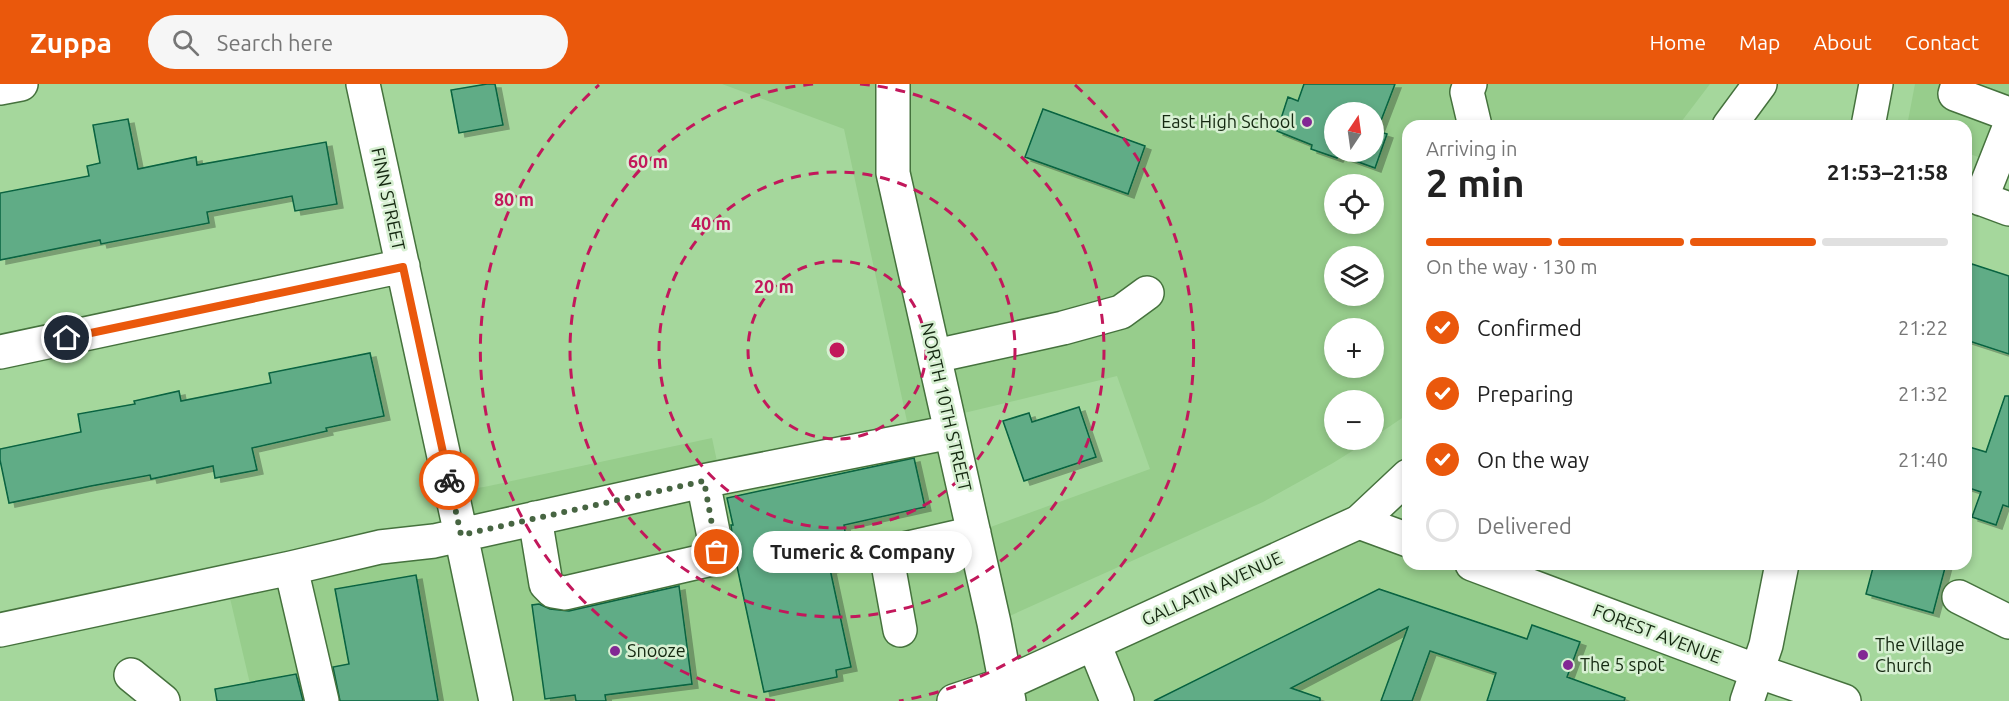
<!DOCTYPE html>
<html lang="en">
<head>
<meta charset="utf-8">
<style>
  :root { --surface:#fff; --page:#f6f6f6; --text:#222; --muted:#767676; --line:#e0e0e0; --accent:#ea580c }
  body { margin:0; font-family:Ubuntu,sans-serif; background:var(--page); color:var(--text); height:100vh; display:flex; flex-direction:column; font-size:22px; white-space:nowrap }
  * { box-sizing:border-box; margin:0 }
  p { font-size:20px; color:var(--muted) }
  .icon { flex:none; width:33px; height:33px; fill:none; stroke:currentColor; stroke-width:2; stroke-linecap:round; stroke-linejoin:round }
  .map { position:relative; flex:1; overflow:hidden }
  .drawer { position:absolute; left:1402px; top:36px; width:570px; height:450px; display:flex; flex-direction:column; background:var(--surface); border-radius:18px; box-shadow:0 3px 9px #0003 }
  .drawer>* { flex:none }
  .needle { width:39px; rotate:13deg }
  .tools { position:absolute; left:1324px; top:18px; display:grid; gap:12px }
  .tools a { display:grid; place-items:center; width:60px; height:60px; border-radius:50%; background:var(--surface); box-shadow:0 3px 9px #0003; font-size:30px }
  .pin { position:absolute; display:grid; place-items:center; width:51px; height:51px; color:#fff; margin:-26px; border:3px solid #fff; border-radius:50%; box-shadow:0 2px 6px #0007 }
  .courier { position:absolute; display:grid; place-items:center; width:60px; height:60px; margin:-30px; border:4px solid #ea580c; border-radius:50%; background:#fff; color:#222; box-shadow:0 2px 8px #0007 }
  .bubble { position:absolute; height:42px; border-radius:21px; background:var(--surface); box-shadow:0 3px 9px #0003; font-size:20px; font-weight:700; line-height:42px; text-align:center }
  .head em { font-style:normal; font-weight:700 }
  .head div { display:flex; flex-direction:column-reverse }
  .head { display:flex; align-items:center; justify-content:space-between; height:102px; padding:0 24px }
  h1 { font-size:39px; font-weight:700; line-height:45px }
  .bar { display:grid; grid-template-columns:repeat(4,1fr); gap:9px 6px; align-content:center; height:72px; padding:0 24px }
  .bar i { height:8px; border-radius:4px; background:var(--line) }
  .bar .current { background:var(--accent) }
  .bar p { grid-column:span 4 }
  ol { padding:0 24px; list-style:none }
  li { display:flex; align-items:center; gap:18px; height:66px }
  li p { margin-inline-start:auto }
  li .icon { padding:6px; border-radius:50%; background:var(--accent); color:#fff; stroke-width:4 }
  li:last-child { color:var(--muted) }
  li i { width:33px; height:33px; border:3px solid var(--line); border-radius:50% }
  header { display:flex; align-items:center; gap:36px; box-sizing:border-box; height:84px; padding:0 30px; background:var(--accent); color:#fff }
  header strong { font-size:28px }
  nav { display:flex; gap:33px; margin-inline-start:auto; font-size:21px }
  .search { width:420px; height:54px; background:var(--page); display:flex; align-items:center; gap:15px; box-sizing:border-box; padding:0 21px; border-radius:33px; color:var(--muted); font-size:22px }
  .map>svg:first-child { display:block }
</style>
</head>
<body>
<header>
<strong>Zuppa</strong>
<div class="search"><svg class="icon" aria-label="search" viewBox="0 0 24 24"><circle cx="10" cy="10" r="6"/><path d="M15 15l6 6"/></svg>Search here</div>
<nav><a>Home</a><a>Map</a><a>About</a><a>Contact</a></nav>
</header>
<div class="map">
<svg width="2009" height="617" viewBox="0 0 2009 617">
  <defs>
    <filter id="shadow"><feDropShadow dx="6" dy="4" stdDeviation="0" flood-color="#0004"/></filter>
  </defs>
  <rect width="100%" height="100%" fill="#a5d79c"/>
  <path fill="#97cd8c" fill-rule="evenodd" d="M 722,0 L 1710,0 L 1678,42 L 1408,42 L 1408,330 L 1374,353 L 1374,316 L 1335,316 L 1335,356 L 1370,356 L 1333,379 L 1263,418 L 994,539 L 1004,600 L 1359,438 L 1408,456 L 1408,480 L 1472,480 L 1757,587 L 1747,617 L 254,617 L 226,497 L 461,451 L 452,407 L 484,403 L 712,354 L 718,382 L 908,342 L 844,45 ZM 1335,28 L 1374,28 L 1374,68 L 1335,68 ZM 1335,100 L 1374,100 L 1374,140 L 1335,140 ZM 1335,172 L 1374,172 L 1374,212 L 1335,212 ZM 1335,244 L 1374,244 L 1374,284 L 1335,284 ZM 1117,292 L 1150,385 L 974,449 L 951,348 L 910,342 Z
    M 1915,0 L 2009,0 L 2009,84 L 1967,69 L 1966,42 L 1907,42 Z"/>
  <path fill="#60ac86" stroke="#076240" stroke-width="1.5" fill-rule="evenodd" filter="url(#shadow)" d="M 487,0 L 495,0 L 503,41 L 459,49 L 451,6 Z
    M 1304,0 L 1395,0 L 1377,47 L 1387,50 L 1375,84 L 1339,71 L 1337,74 L 1311,65 L 1312,61 L 1277,47 L 1288,13 L 1298,17 ZM 1335,28 L 1374,28 L 1374,68 L 1335,68 Z
    M 1043,25 L 1145,62 L 1128,110 L 1025,73 Z
    M 128,35 L 138,85 L 196,73 L 197,81 L 326,58 L 337,120 L 295,127 L 292,112 L 207,128 L 209,139 L 101,160 L 100,156 L 0,176 L 0,109 L 89,92 L 87,82 L 100,79 L 93,41 Z
    M 1972,180 L 2009,192 L 2009,270 L 1966,256 L 1966,195 Z
    M 370,269 L 384,332 L 326,344 L 327,347 L 252,364 L 257,386 L 215,394 L 213,382 L 151,395 L 150,391 L 91,402 L 9,419 L 0,376 L 0,365 L 81,348 L 78,330 L 135,320 L 134,317 L 179,307 L 181,317 L 271,299 L 269,289 Z
    M 2005,312 L 2009,312 L 2009,423 L 2003,421 L 1996,441 L 1972,433 L 1981,408 L 1966,403 L 1966,362 L 1986,368 Z
    M 1079,323 L 1096,373 L 1024,397 L 1003,337 L 1029,329 L 1032,338 Z
    M 914,374 L 925,423 L 844,441 L 846,454 L 834,456 L 840,483 L 830,485 L 851,583 L 836,586 L 837,593 L 764,608 L 735,473 L 731,441 L 733,441 L 727,414 Z
    M 1874,480 L 1946,480 L 1933,529 L 1866,510 Z
    M 416,491 L 438,617 L 340,617 L 333,583 L 349,580 L 335,505 Z
    M 679,502 L 692,600 L 605,611 L 606,617 L 576,617 L 575,611 L 545,615 L 532,521 L 539,520 L 550,525 L 569,527 Z
    M 1379,505 L 1527,555 L 1532,541 L 1580,558 L 1567,593 L 1625,614 L 1624,617 L 1487,617 L 1496,589 L 1430,567 L 1412,617 L 1381,617 L 1408,543 L 1291,604 L 1320,614 L 1320,617 L 1154,617 Z
    M 296,590 L 303,617 L 217,617 L 215,605 Z"/>
  <g fill="none" stroke-linecap="round" stroke-linejoin="round">
    <g stroke="#45723d" stroke-width="36">
      <path id="minor" d="M 363,0 L 461,451 L 496,617
        M 893,0 L 893,89 L 994,539 L 1009,617
        M 1470,0 L 1467,8 L 1475,42
        M 1958,0 L 1955,10 L 2009,30
        M 0,4 L 21,0
        M 1868,42 L 1876,0
        M 1966,109 L 2009,125
        M 1981,115 L 2009,44
        M 0,268 L 403,182
        M 935,272 L 1063,244 L 1121,228 L 1147,209
        M 535,434 L 546,500 L 553,507 L 565,509 L 712,475 L 717,468 L 703,397 L 951,348
        M 1359,438 L 1408,456
        M 1472,480 L 1757,587 L 1844,617
        M 291,484 L 322,617
        M 1959,513 L 2009,538
        M 0,546 L 291,484 L 380,463 L 434,457 L 703,397
        M 900,546 L 886,469 L 974,449
        M 1094,560 L 1117,617
        M 131,591 L 163,617
        M 1747,617 L 1766,561 L 1782,480"/>
    </g>
    <g stroke="#45723d" stroke-width="36">
      <path id="major" d="M 1729,42 L 1760,0
        M 954,617 L 1005,600 L 1359,438 L 1408,392"/>
    </g>
    <use href="#minor" stroke="#fff" stroke-width="33"/>
    <use href="#major" stroke="#fff" stroke-width="33"/>
  </g>
  <g fill="none" stroke-linecap="round" stroke-linejoin="round">
    <path stroke="#476542" stroke-width="6" stroke-dasharray="0 10.8" d="M 449,396 L 461,451 L 704,397 L 717,468"/>
    <path stroke="#ea580c" stroke-width="8" d="M 67,254 L 403,183 L 449,396"/>
  </g>
  <g fill="none" stroke="#c2185b" stroke-width="3" stroke-dasharray="10 8">
    <circle cx="837" cy="266" r="89"/>
    <circle cx="837" cy="266" r="178"/>
    <path d="M860 0A267 267 0 1 1 814 0"/>
    <path d="M775 617A356 356 0 0 1 599 1M1075 1A356 356 0 0 1 899 617"/>
  </g>
  <g fill="#822894" stroke="#d7f0d2" stroke-width="2">
    <circle cx="1307" cy="38" r="6"/>
    <circle cx="615" cy="567" r="6"/>
    <circle cx="1863" cy="571" r="6"/>
    <circle cx="1568" cy="581" r="6"/>
  </g>
  <g text-anchor="middle" stroke-width="5" stroke-linejoin="round" paint-order="stroke">
    <g font-size="18" fill="#152811" stroke="#d7f0d2" text-anchor="start">
      <text x="1295" y="44" text-anchor="end">East High School</text>
      <text x="1875" y="567">The Village<tspan x="1875" dy="21">Church</tspan></text>
      <text x="627" y="573">Snooze</text>
      <text x="1580" y="587">The 5 spot</text>
    </g>
    <g font-size="18" fill="#152811" stroke="#d7f0d2">
      <text transform="translate(388 115) rotate(78)" y="6">FINN STREET</text>
      <text transform="translate(946 323) rotate(77)" y="6">NORTH 10TH STREET</text>
      <text transform="translate(1212 505) rotate(-25)" y="6">GALLATIN AVENUE</text>
      <text transform="translate(1657 550) rotate(21)" y="6">FOREST AVENUE</text>
    </g>
  </g>
  <circle cx="837" cy="266" r="9" fill="#c2185b" stroke="#d7f0d2" stroke-width="3"/>
  <g font-size="18" text-anchor="middle" font-weight="bold" fill="#c2185b" stroke="#d7f0d2" stroke-width="5" stroke-linejoin="round" paint-order="stroke">
    <text x="648" y="84">60 m</text>
    <text x="514" y="122">80 m</text>
    <text x="711" y="146">40 m</text>
    <text x="774" y="209">20 m</text>
  </g>
</svg>
<div class="tools">
<a><svg class="needle" viewBox="-14 -14 28 28"><path d="M0-13l5 13h-10z" fill="#e53935"/><path d="M0 13l5-13h-10z" fill="#767676"/></svg></a>
<a><svg class="icon" aria-label="locate" viewBox="0 0 24 24"><circle cx="12" cy="12" r="6"/><path d="M12 2v4M12 18v4M2 12h4M18 12h4"/></svg></a>
<a><svg class="icon" aria-label="layers" viewBox="0 0 24 24"><path d="M12 4l9 5-9 5-9-5zM3 14l9 5 9-5"/></svg></a>
<a>+</a>
<a>−</a>
</div>
<div class="pin" style="left:717px;top:468px;background:#ea580c"><svg class="icon" aria-label="bag" viewBox="0 0 24 24"><path d="M5 8h14l-1 12H6zM9 8a3 3 0 0 1 6 0"/></svg></div>
<div class="pin" style="left:67px;top:254px;background:#1f2937"><svg class="icon" aria-label="home" viewBox="0 0 24 24"><path d="M3 11l9-7 9 7M6 9v11h12V9"/></svg></div>
<div class="courier" style="left:449px;top:396px"><svg class="icon" aria-label="bike" viewBox="0 0 24 24"><circle cx="6" cy="16" r="4"/><circle cx="18" cy="16" r="4"/><path d="M6 16l4-8h5l3 8M10 8l3 8H6M13 5h3"/></svg></div>
<div class="bubble" style="left:753px;top:447px;width:219px">Tumeric &amp; Company</div>
<section class="drawer">
<div class="head"><div><h1>2 min</h1><p>Arriving in</p></div><em>21:53–21:58</em></div>
<div class="bar"><i class="current"></i><i class="current"></i><i class="current"></i><i></i><p>On the way · 130 m</p></div>
<ol>
<li><svg class="icon" aria-label="check" viewBox="0 0 24 24"><path d="M5 12l5 5 9-10"/></svg>Confirmed<p>21:22</p></li>
<li><svg class="icon" aria-label="check" viewBox="0 0 24 24"><path d="M5 12l5 5 9-10"/></svg>Preparing<p>21:32</p></li>
<li><svg class="icon" aria-label="check" viewBox="0 0 24 24"><path d="M5 12l5 5 9-10"/></svg>On the way<p>21:40</p></li>
<li><i></i>Delivered</li>
</ol>
</section>
</div>
</body>
</html>
